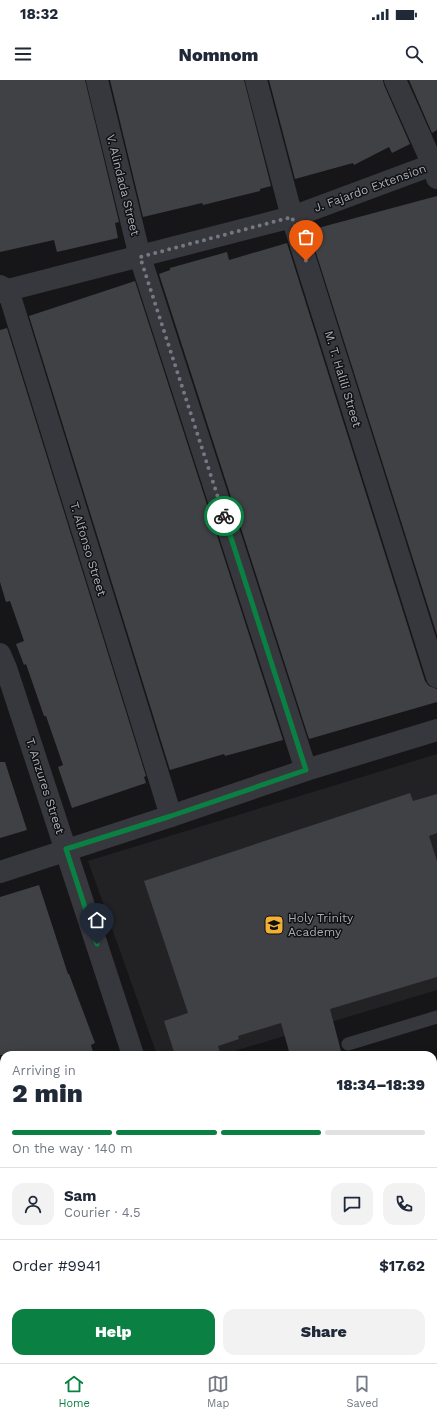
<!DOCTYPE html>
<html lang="en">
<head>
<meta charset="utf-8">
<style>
  :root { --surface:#fff; --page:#f2f2f3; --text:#1f2937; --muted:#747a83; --line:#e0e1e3; --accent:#0b8043 }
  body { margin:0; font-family:"Work Sans",sans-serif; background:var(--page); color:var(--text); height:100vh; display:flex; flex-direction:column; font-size:15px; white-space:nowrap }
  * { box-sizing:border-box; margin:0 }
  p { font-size:13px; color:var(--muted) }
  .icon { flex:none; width:22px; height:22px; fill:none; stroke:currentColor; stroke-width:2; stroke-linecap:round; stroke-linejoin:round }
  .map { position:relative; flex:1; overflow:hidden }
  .panel { position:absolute; left:0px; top:971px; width:437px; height:312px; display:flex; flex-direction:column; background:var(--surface); border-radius:12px 12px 0 0; box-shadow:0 2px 10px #0003 }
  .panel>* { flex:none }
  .pin { position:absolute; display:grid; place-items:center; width:34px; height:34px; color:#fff; margin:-41px -17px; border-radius:50% 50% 50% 0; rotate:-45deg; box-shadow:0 0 4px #0007 }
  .pin .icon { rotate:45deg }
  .courier { position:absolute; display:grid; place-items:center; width:40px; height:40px; margin:-20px; border:3px solid #0b8043; border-radius:50%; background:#fff; color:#222; box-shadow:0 1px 5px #0007 }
  .overview em { font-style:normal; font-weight:800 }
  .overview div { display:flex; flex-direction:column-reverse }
  .overview { display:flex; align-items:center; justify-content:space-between; height:68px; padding:0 12px }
  h1 { font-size:26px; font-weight:800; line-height:30px }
  .bar { display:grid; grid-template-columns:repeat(4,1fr); gap:6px 4px; align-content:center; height:48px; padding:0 12px }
  .bar i { height:5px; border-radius:3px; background:var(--line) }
  .bar .current { background:var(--accent) }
  .bar p { grid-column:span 4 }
  .line { display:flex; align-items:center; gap:10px; padding:0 12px; border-top:1px solid var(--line) }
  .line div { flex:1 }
  .round { display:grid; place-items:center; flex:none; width:42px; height:42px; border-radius:12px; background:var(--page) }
  .button { display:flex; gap:8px; margin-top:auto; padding:8px 12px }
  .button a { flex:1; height:46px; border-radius:12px; background:var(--accent); color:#fff; font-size:16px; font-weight:800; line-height:46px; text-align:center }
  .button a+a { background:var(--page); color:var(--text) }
  .status { display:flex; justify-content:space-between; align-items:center; height:28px; padding:0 20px; background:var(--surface); direction:ltr }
  .status svg { height:11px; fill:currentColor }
  header { display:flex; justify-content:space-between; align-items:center; height:52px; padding:0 12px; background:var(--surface); font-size:18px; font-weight:800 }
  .menu { display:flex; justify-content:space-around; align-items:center; height:56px; border-top:1px solid var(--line); background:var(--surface); font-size:11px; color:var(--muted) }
  .menu a { display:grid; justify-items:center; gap:2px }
  .menu .current { color:var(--accent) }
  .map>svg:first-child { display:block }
</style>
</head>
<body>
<div class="status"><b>18:32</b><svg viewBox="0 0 49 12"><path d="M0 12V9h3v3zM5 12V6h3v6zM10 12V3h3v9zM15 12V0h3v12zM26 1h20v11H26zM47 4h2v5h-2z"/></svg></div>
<header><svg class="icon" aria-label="menu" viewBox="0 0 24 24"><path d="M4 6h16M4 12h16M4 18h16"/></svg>Nomnom<svg class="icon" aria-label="search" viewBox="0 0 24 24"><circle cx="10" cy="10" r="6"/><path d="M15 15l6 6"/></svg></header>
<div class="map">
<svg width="437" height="1283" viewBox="0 0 437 1283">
  <rect width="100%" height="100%" fill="#161618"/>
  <path fill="#222225" d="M 437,674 L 437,910 L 228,973 L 228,975 L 157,975 L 88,781 Z
    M 437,1085 L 437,1274 L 433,1275 L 433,1086 Z
    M 264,1279 L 420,1279 L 408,1283 L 265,1283 Z"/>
  <path fill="#404145" d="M 0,0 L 85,0 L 119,142 L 115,143 L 118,158 L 57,172 L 54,160 L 0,172 Z
    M 110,0 L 244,0 L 271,106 L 260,109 L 260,111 L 203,125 L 202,123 L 143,137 Z
    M 269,0 L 383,0 L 384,5 L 410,64 L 392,73 L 389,67 L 354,85 L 353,83 L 295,99 Z
    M 409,0 L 437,0 L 437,50 L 432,53 Z
    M 437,116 L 437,555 L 311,157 L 320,154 L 318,148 Z
    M 287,163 L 425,601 L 429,606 L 437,609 L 437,622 L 309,659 L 159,194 L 170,190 L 170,188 L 227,172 L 229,180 Z
    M 135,201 L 283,660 L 225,676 L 224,674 L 170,690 L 29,236 Z
    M 7,248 L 146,696 L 144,697 L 146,703 L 72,728 L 58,687 L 63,685 L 46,636 L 44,636 L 26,584 L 24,585 L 16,564 L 24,561 L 10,521 L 6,522 L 0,502 L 0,250 Z
    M 0,682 L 5,682 L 27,750 L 0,758 Z
    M 410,713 L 413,721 L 437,714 L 437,753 L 429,756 L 437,781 L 437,897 L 330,929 L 342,975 L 290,975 L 281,943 L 238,956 L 239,959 L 218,966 L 221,975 L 175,975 L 164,941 L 188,933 L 144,801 Z
    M 39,805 L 68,894 L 69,894 L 95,963 L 91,965 L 94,975 L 0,975 L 0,817 Z"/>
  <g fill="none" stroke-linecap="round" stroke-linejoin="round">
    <path stroke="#37383d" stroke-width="13" d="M 348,964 L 437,937"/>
    <path stroke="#37383d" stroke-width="22" d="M 97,0 L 140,177 L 306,690
      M 256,0 L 292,137 L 437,597
      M 395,0 L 433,85 L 437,98
      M 0,206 L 8,210 L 171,736
      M 0,212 L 292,137 L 437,83
      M 0,574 L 6,588 L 133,975
      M 0,1052 L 4,1065
      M 74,1279 L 75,1283
      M 231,1279 L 232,1283"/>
    <path stroke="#37383d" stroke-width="22" d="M 0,792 L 171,736 L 306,690 L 437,650"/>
  </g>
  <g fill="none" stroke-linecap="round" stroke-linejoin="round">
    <path stroke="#757880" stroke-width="4" stroke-dasharray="0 7.2" d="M 224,436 L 140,177 L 292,137 L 306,181"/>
    <path stroke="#0b8043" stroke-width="5" d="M 97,864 L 66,769 L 171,736 L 306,690 L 224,436"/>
  </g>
  <defs>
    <g id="school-square" transform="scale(1)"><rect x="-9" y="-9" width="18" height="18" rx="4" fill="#f2b134" stroke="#111113"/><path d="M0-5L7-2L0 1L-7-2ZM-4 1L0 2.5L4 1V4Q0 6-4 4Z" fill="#111"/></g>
  </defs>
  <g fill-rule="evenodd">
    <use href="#school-square" x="274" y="845"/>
  </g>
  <g text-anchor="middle" stroke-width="3" stroke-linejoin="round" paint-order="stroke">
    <g font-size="12" fill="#a8adb8" stroke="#111113">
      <text transform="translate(123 105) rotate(76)" y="4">V. Alindada Street</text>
      <text transform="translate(370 108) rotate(-20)" y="4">J. Fajardo Extension</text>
      <text transform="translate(343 299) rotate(73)" y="4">M. T. Halili Street</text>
      <text transform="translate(88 469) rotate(73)" y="4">T. Alfonso Street</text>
      <text transform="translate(45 706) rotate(72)" y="4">T. Anzures Street</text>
    </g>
    <g font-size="12" fill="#a8adb8" stroke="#111113" text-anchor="start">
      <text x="288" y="842">Holy Trinity<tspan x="288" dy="14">Academy</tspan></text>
    </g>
  </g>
</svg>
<div class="pin" style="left:306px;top:181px;background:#ea580c"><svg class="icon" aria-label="bag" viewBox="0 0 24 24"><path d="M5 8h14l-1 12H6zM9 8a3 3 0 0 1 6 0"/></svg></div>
<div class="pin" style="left:97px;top:864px;background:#1f2937"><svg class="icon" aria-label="home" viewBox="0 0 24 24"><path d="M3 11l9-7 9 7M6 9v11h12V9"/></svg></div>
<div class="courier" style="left:224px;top:436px"><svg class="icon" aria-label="bike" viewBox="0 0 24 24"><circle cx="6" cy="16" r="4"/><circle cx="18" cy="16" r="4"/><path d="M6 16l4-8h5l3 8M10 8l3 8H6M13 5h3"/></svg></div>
<section class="panel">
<div class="overview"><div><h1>2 min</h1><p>Arriving in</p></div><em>18:34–18:39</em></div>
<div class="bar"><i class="current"></i><i class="current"></i><i class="current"></i><i></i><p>On the way · 140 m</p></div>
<div class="line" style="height:72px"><a class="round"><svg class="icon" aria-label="person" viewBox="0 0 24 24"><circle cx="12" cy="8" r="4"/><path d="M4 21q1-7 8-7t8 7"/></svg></a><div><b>Sam</b><p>Courier · 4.5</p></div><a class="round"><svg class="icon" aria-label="chat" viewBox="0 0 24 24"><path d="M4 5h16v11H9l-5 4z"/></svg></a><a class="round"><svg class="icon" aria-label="phone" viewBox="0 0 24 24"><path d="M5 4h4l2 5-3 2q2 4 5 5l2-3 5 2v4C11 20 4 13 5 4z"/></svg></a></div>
<div class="line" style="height:52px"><div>Order #9941</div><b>$17.62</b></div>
<div class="button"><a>Help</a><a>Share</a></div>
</section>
</div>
<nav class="menu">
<a class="current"><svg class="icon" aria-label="home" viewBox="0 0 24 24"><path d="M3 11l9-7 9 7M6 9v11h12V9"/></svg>Home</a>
<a><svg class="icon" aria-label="map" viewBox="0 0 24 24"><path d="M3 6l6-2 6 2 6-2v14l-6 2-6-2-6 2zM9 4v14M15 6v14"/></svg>Map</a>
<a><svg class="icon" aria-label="saved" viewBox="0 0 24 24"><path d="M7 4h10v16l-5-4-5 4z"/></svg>Saved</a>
</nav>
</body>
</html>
